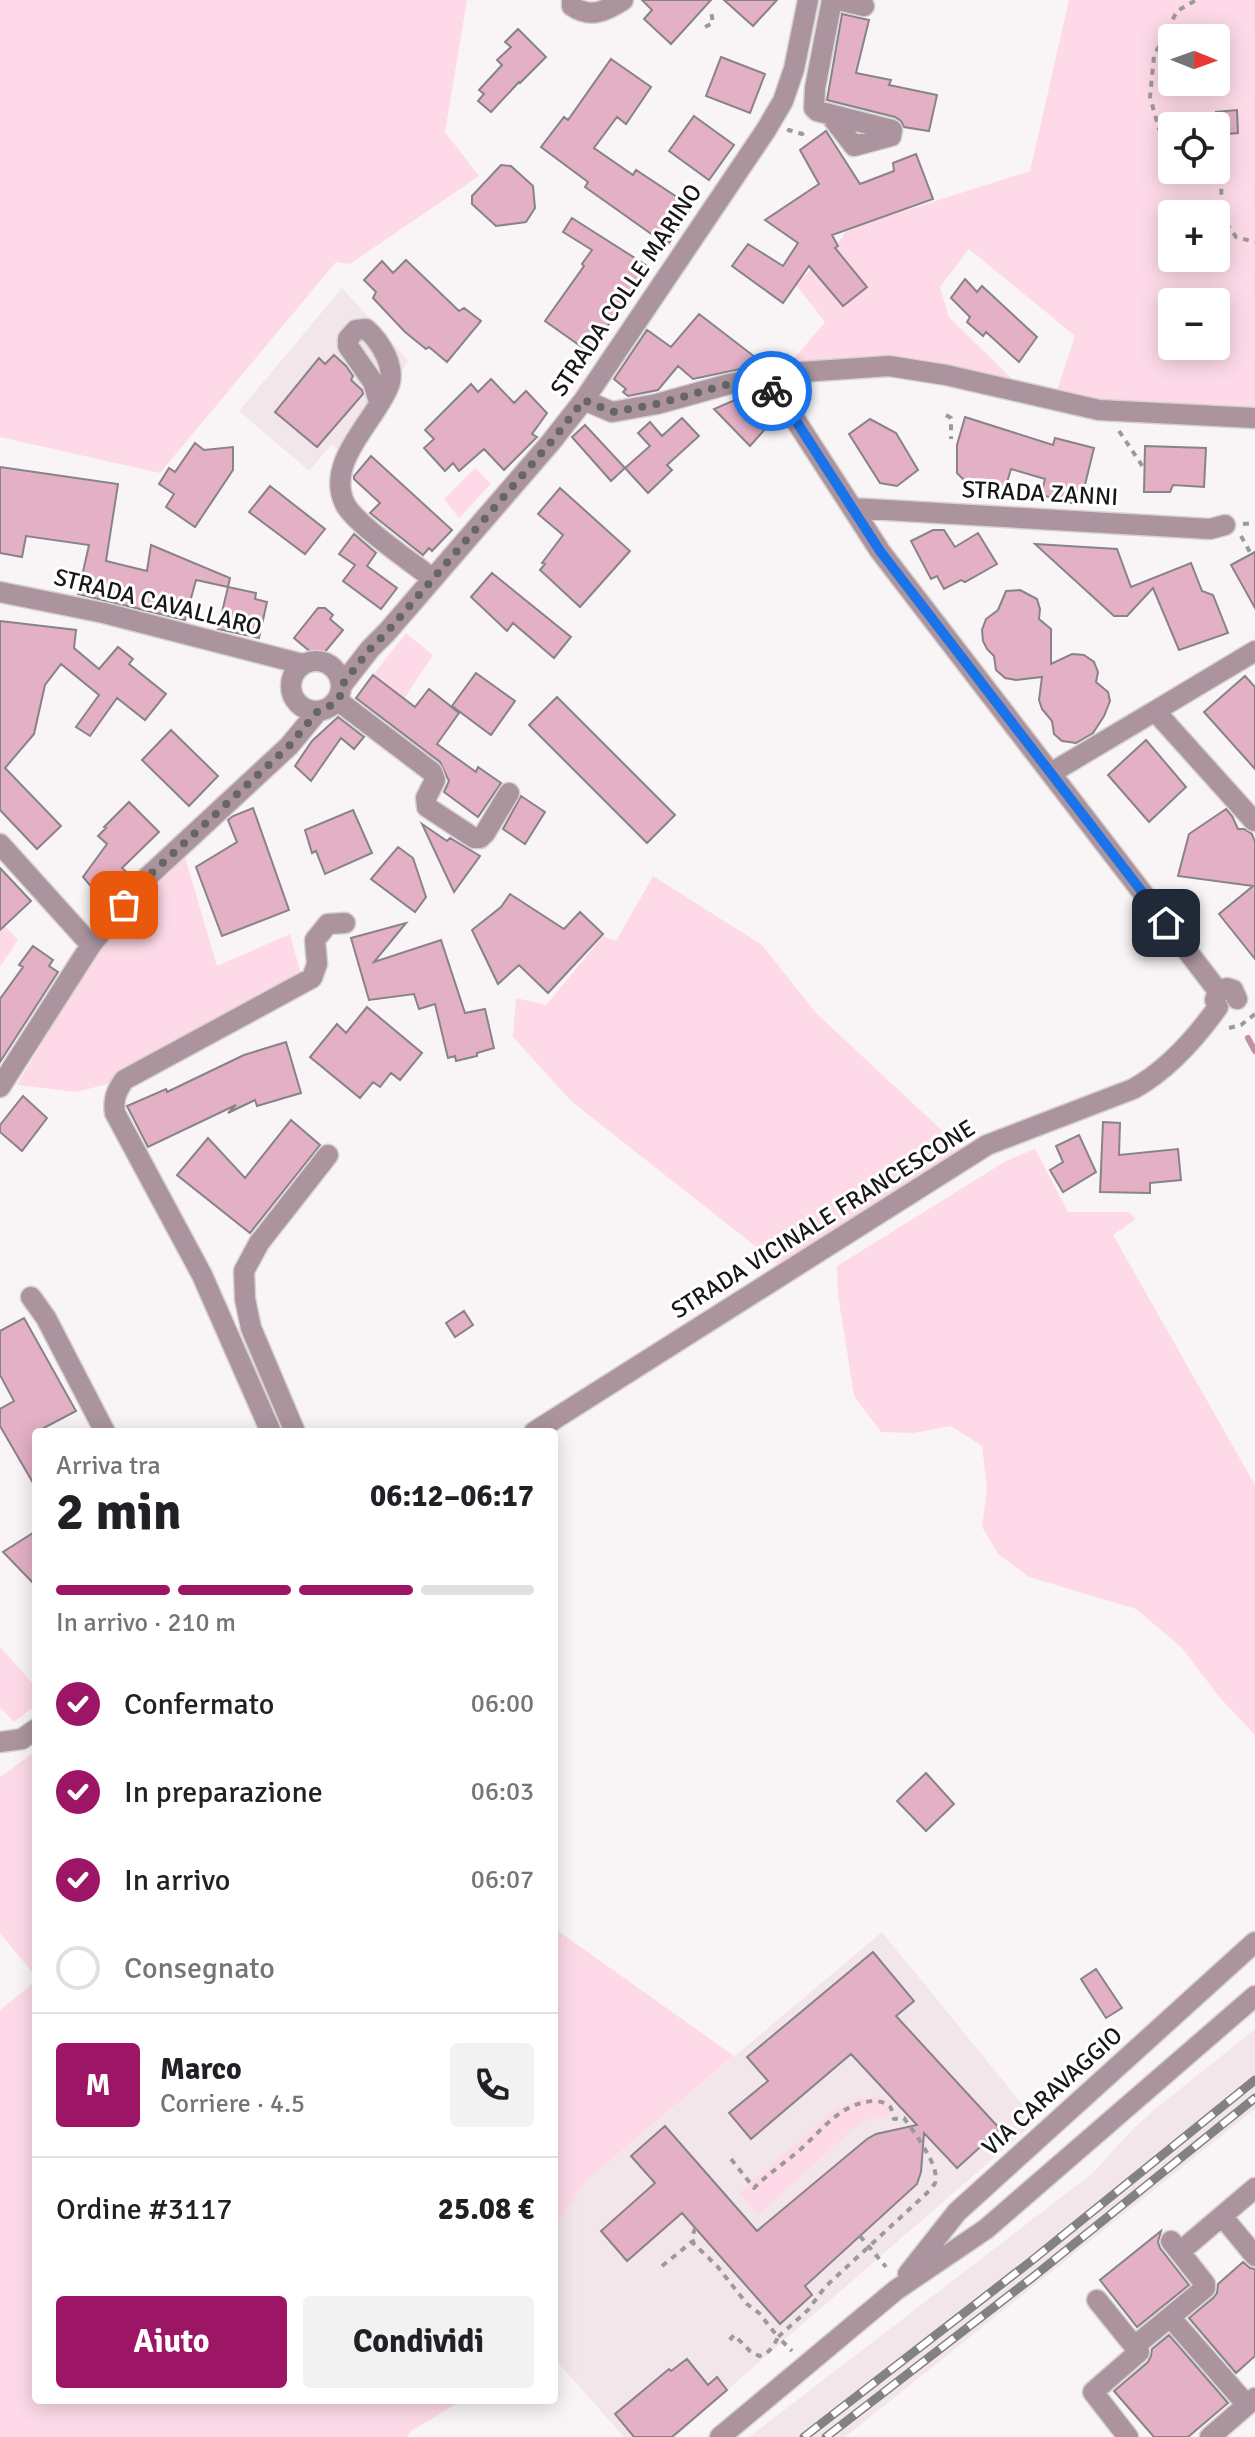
<!DOCTYPE html>
<html lang="it">
<head>
<meta charset="utf-8">
<style>
  :root { --surface:#fff; --page:#f2f2f2; --text:#202124; --muted:#757577; --line:#e0e0e0; --accent:#9d1565 }
  body { margin:0; font-family:Signika,sans-serif; background:var(--page); color:var(--text); height:100vh; display:flex; flex-direction:column; font-size:30px; white-space:nowrap }
  * { box-sizing:border-box; margin:0 }
  p { font-size:26px; color:var(--muted) }
  .icon { flex:none; width:44px; height:44px; fill:none; stroke:currentColor; stroke-width:2; stroke-linecap:round; stroke-linejoin:round }
  .map { position:relative; flex:1; overflow:hidden }
  .sheet { position:absolute; left:32px; top:1428px; width:526px; height:976px; display:flex; flex-direction:column; background:var(--surface); border-radius:8px; box-shadow:0 4px 20px #0003 }
  .sheet>* { flex:none }
  .needle { width:52px; rotate:91deg }
  .tools { position:absolute; left:1158px; top:24px; display:grid; gap:16px }
  .tools a { display:grid; place-items:center; width:72px; height:72px; border-radius:8px; background:var(--surface); box-shadow:0 4px 20px #0003; font-size:40px }
  .pin { position:absolute; display:grid; place-items:center; width:68px; height:68px; color:#fff; margin:-34px; border-radius:16px; box-shadow:0 4px 12px #0006 }
  .courier { position:absolute; display:grid; place-items:center; width:80px; height:80px; margin:-40px; border:6px solid #1a73e8; border-radius:50%; background:#fff; color:#222; box-shadow:0 2px 10px #0007 }
  .head em { font-style:normal; font-weight:700 }
  .head div { display:flex; flex-direction:column-reverse }
  .head { display:flex; align-items:center; justify-content:space-between; height:136px; padding:0 24px }
  h1 { font-size:52px; font-weight:700; line-height:60px }
  .bar { display:grid; grid-template-columns:repeat(4,1fr); gap:12px 8px; align-content:center; height:96px; padding:0 24px }
  .bar i { height:10px; border-radius:6px; background:var(--line) }
  .bar .on { background:var(--accent) }
  .bar p { grid-column:span 4 }
  .line { display:flex; align-items:center; gap:20px; padding:0 24px; border-top:2px solid var(--line) }
  .line div { flex:1 }
  .round { display:grid; place-items:center; flex:none; width:84px; height:84px; border-radius:8px; background:var(--page) }
  ol { padding:0 24px; list-style:none }
  li { display:flex; align-items:center; gap:24px; height:88px }
  li p { margin-inline-start:auto }
  li .icon { padding:8px; border-radius:50%; background:var(--accent); color:#fff; stroke-width:4 }
  li:last-child { color:var(--muted) }
  li i { width:44px; height:44px; border:4px solid var(--line); border-radius:50% }
  .cta { display:flex; gap:16px; margin-top:auto; padding:16px 24px }
  .cta a { flex:1; height:92px; border-radius:8px; background:var(--accent); color:#fff; font-size:32px; font-weight:700; line-height:92px; text-align:center }
  .cta a+a { background:var(--page); color:var(--text) }
  .map>svg:first-child { display:block }
</style>
</head>
<body>
<div class="map">
<svg width="1255" height="2437" viewBox="0 0 1255 2437">
  <rect width="100%" height="100%" fill="#f9f5f7"/>
  <path fill="#f3e6eb" d="M 342,288 L 408,360 L 351,460 L 331,445 L 309,471 L 239,411 Z
    M 882,1932 L 1036,2121 L 743,2376 L 676,2437 L 624,2437 L 554,2358 L 554,2229 L 585,2182 Z
    M 1255,2029 L 1255,2109 L 845,2437 L 749,2437 L 1093,2173 L 1128,2134 L 1155,2109 Z"/>
  <path fill="#fedae8" fill-rule="evenodd" d="M 0,0 L 467,0 L 445,132 L 479,176 L 350,264 L 336,262 L 160,473 L 0,437 Z
    M 1069,0 L 1255,0 L 1255,418 L 1054,399 L 1075,336 L 969,249 L 940,287 L 949,317 L 1013,380 L 917,364 L 786,368 L 825,322 L 796,285 C 813,265 835,252 847,229 L 1030,171 ZM 1172,38 L 1216,38 L 1216,82 L 1172,82 ZM 1172,126 L 1216,126 L 1216,170 L 1172,170 ZM 1172,214 L 1216,214 L 1216,258 L 1172,258 ZM 853,270 L 866,287 L 843,306 L 829,289 ZM 1172,302 L 1216,302 L 1216,346 L 1172,346 Z
    M 475,468 L 491,484 L 459,518 L 444,499 Z
    M 406,633 L 433,655 L 404,699 L 373,675 Z
    M 185,857 L 217,966 L 290,934 L 303,982 L 124,1080 L 76,1092 L 17,1085 L 90,963 L 135,907 Z
    M 653,876 L 762,945 L 816,1013 L 964,1151 L 787,1271 L 571,1101 L 513,1037 L 516,998 L 546,1005 L 603,936 L 616,941 Z
    M 0,921 L 18,940 L 0,967 Z
    M 1035,1149 L 1068,1212 L 1129,1212 L 1136,1219 L 1113,1235 L 1255,1485 L 1255,1735 L 1220,1698 L 1182,1648 L 1136,1609 L 1029,1577 L 998,1554 L 982,1527 L 987,1488 L 982,1446 L 951,1426 L 913,1433 L 881,1432 L 854,1396 L 838,1295 L 837,1266 L 1006,1161 Z
    M 0,1647 L 36,1687 L 36,1705 L 14,1722 L 0,1707 Z
    M 36,1751 L 36,1977 L 0,1933 L 0,1777 Z
    M 554,1928 L 734,2056 L 585,2182 L 554,2229 Z
    M 36,1981 L 36,2400 L 463,2400 L 411,2431 L 407,2437 L 0,2437 L 0,2010 Z
    M 880,2095 L 891,2102 L 893,2110 L 890,2115 L 871,2118 L 853,2129 L 758,2215 L 739,2193 L 835,2110 L 859,2099 Z"/>
  <g fill="none" stroke-linecap="round" stroke-linejoin="round">
    <path stroke="#c190a5" stroke-width="6" d="M 1248,1038 L 1255,1051"/>
  </g>
  <path fill="#e3b0c5" stroke="#888485" stroke-width="2" d="M 642,0 L 711,0 L 671,44 L 644,19 L 652,10 Z
    M 724,0 L 777,0 L 753,26 Z
    M 842,14 L 869,20 L 856,73 L 891,80 L 889,85 L 937,95 L 929,131 L 904,127 L 901,121 L 895,117 L 827,100 Z
    M 518,29 L 546,57 L 520,83 L 519,82 L 491,112 L 478,101 L 484,94 L 479,90 L 502,65 L 497,60 L 511,47 L 505,42 Z
    M 721,57 L 765,74 L 750,113 L 706,96 Z
    M 611,59 L 651,87 L 626,124 L 617,117 L 594,148 L 633,175 L 636,170 L 692,207 L 669,243 L 666,241 L 664,243 L 585,187 L 588,182 L 541,147 L 564,117 L 568,120 Z
    M 1237,110 L 1238,133 L 1216,135 L 1216,112 Z
    M 694,116 L 734,145 L 709,180 L 669,151 Z
    M 826,131 L 860,184 L 894,171 L 893,163 L 916,154 L 933,199 L 832,235 L 838,246 L 835,248 L 867,287 L 843,306 L 809,266 L 783,303 L 732,266 L 748,244 L 783,266 L 798,243 L 765,220 L 819,184 L 800,150 Z
    M 501,165 L 511,166 L 533,186 L 535,208 L 526,222 L 496,226 L 472,204 L 472,196 Z
    M 572,218 L 649,267 L 589,352 L 545,321 L 584,266 L 582,264 L 592,250 L 563,232 Z
    M 406,260 L 459,311 L 464,308 L 481,321 L 447,362 L 429,347 L 426,349 L 405,332 L 373,298 L 376,292 L 364,280 L 382,261 L 393,273 Z
    M 965,279 L 977,292 L 982,286 L 1037,337 L 1019,362 L 986,332 L 983,336 L 967,322 L 970,317 L 951,298 Z
    M 699,314 L 764,364 L 693,379 L 678,366 L 658,390 L 628,396 L 623,392 L 626,389 L 614,379 L 647,330 L 671,347 Z
    M 334,355 L 346,366 L 353,376 L 351,380 L 362,390 L 363,394 L 317,447 L 275,412 L 319,358 L 325,364 Z
    M 491,379 L 514,403 L 526,391 L 547,413 L 532,434 L 537,437 L 504,470 L 484,449 L 459,471 L 453,463 L 445,471 L 424,448 L 434,439 L 425,430 L 471,384 L 478,392 Z
    M 737,399 L 757,403 L 773,420 L 750,446 L 714,409 Z
    M 965,417 L 1053,445 L 1055,438 L 1094,448 L 1080,505 L 1041,495 L 1045,479 L 1011,469 L 1004,492 L 964,480 L 957,473 L 957,445 Z
    M 682,418 L 699,436 L 667,465 L 672,470 L 648,493 L 625,468 L 650,446 L 638,433 L 650,422 L 662,436 Z
    M 870,419 L 896,433 L 918,470 L 897,486 L 880,483 L 849,434 Z
    M 585,425 L 625,468 L 611,481 L 572,437 Z
    M 195,443 L 204,450 L 233,447 L 233,470 L 195,527 L 166,507 L 174,494 L 159,484 L 169,468 L 175,472 Z
    M 1145,446 L 1206,448 L 1204,487 L 1173,485 L 1170,492 L 1144,492 Z
    M 371,456 L 452,530 L 432,551 L 429,548 L 423,555 L 370,513 L 380,503 L 354,479 L 354,476 Z
    M 0,467 L 118,484 L 106,561 L 147,571 L 151,545 L 230,578 L 228,587 L 196,580 L 185,620 L 78,594 L 89,545 L 26,536 L 22,557 L 0,553 Z
    M 270,486 L 325,529 L 305,554 L 249,512 Z
    M 560,488 L 630,551 L 580,607 L 540,570 L 545,564 L 542,563 L 563,535 L 538,514 Z
    M 933,530 L 944,530 L 955,547 L 978,533 L 997,564 L 965,582 L 961,580 L 944,589 L 937,576 L 931,579 L 911,541 Z
    M 354,534 L 376,553 L 367,566 L 397,588 L 381,609 L 343,581 L 355,565 L 339,554 Z
    M 1035,544 L 1117,549 L 1131,587 L 1191,563 L 1202,591 L 1213,595 L 1228,633 L 1179,650 L 1153,588 L 1127,616 L 1114,616 Z
    M 1255,552 L 1255,608 L 1231,565 Z
    M 492,573 L 571,637 L 554,658 L 513,623 L 507,631 L 471,597 Z
    M 228,587 L 256,593 L 255,599 L 267,602 L 259,638 L 218,629 Z
    M 1020,590 L 1037,599 L 1040,609 L 1039,619 L 1051,629 L 1051,664 L 1072,654 L 1084,655 L 1094,662 L 1098,672 L 1096,682 L 1108,692 L 1110,701 L 1104,716 L 1093,733 L 1076,743 L 1062,741 L 1054,734 L 1052,721 L 1042,709 L 1039,700 L 1042,677 L 1016,680 L 1005,678 L 996,670 L 994,656 L 987,649 L 983,641 L 982,630 L 986,619 L 998,610 L 1006,591 Z
    M 318,608 L 325,608 L 333,615 L 330,619 L 343,630 L 319,659 L 294,638 Z
    M 0,621 L 76,630 L 74,648 L 99,669 L 118,647 L 133,659 L 129,664 L 166,694 L 145,720 L 117,698 L 90,736 L 76,727 L 99,695 L 61,664 L 45,685 L 34,734 L 5,768 L 61,826 L 37,849 L 0,810 Z
    M 476,673 L 515,701 L 491,735 L 452,706 Z
    M 373,675 L 415,707 L 429,689 L 459,713 L 437,744 L 476,772 L 478,767 L 501,783 L 478,817 L 444,792 L 449,781 L 440,762 L 356,698 Z
    M 1245,676 L 1255,687 L 1255,769 L 1204,712 Z
    M 557,697 L 675,815 L 647,843 L 529,725 Z
    M 338,717 L 364,737 L 354,749 L 341,738 L 311,781 L 295,766 L 312,741 Z
    M 171,730 L 218,776 L 189,806 L 142,760 Z
    M 1146,740 L 1186,787 L 1149,822 L 1108,775 Z
    M 521,796 L 545,812 L 525,844 L 503,829 Z
    M 129,802 L 159,832 L 122,868 L 129,874 L 104,902 L 83,877 L 107,844 L 98,836 L 106,828 L 104,827 Z
    M 253,808 L 289,910 L 222,936 L 196,867 L 237,842 L 228,820 L 233,816 Z
    M 1226,809 L 1232,816 L 1238,829 L 1244,829 L 1252,834 L 1255,842 L 1255,959 L 1219,914 L 1253,886 L 1178,876 L 1189,834 Z
    M 353,810 L 372,853 L 325,874 L 316,851 L 312,853 L 305,830 Z
    M 422,824 L 447,841 L 450,838 L 480,856 L 454,892 Z
    M 398,847 L 413,858 L 426,897 L 415,912 L 371,879 Z
    M 0,868 L 31,901 L 0,930 Z
    M 510,894 L 564,929 L 580,912 L 603,934 L 548,993 L 519,965 L 498,984 L 472,930 L 501,907 Z
    M 406,923 L 374,962 L 441,940 L 465,1013 L 485,1009 L 494,1048 L 477,1053 L 477,1056 L 456,1061 L 455,1056 L 448,1058 L 435,1004 L 419,1009 L 414,994 L 369,1000 L 351,938 Z
    M 33,946 L 53,960 L 49,966 L 58,972 L 0,1062 L 0,999 L 23,967 L 19,965 Z
    M 367,1007 L 422,1053 L 400,1080 L 391,1073 L 380,1087 L 373,1082 L 360,1098 L 310,1057 L 337,1024 L 346,1033 Z
    M 286,1042 L 301,1093 L 257,1106 L 255,1100 L 228,1113 L 236,1105 L 148,1147 L 127,1106 L 166,1089 L 167,1092 L 244,1055 Z
    M 23,1096 L 47,1118 L 22,1151 L 0,1132 L 0,1125 Z
    M 291,1120 L 320,1145 L 250,1233 L 177,1175 L 208,1138 L 245,1178 Z
    M 1103,1122 L 1120,1123 L 1119,1155 L 1178,1149 L 1181,1180 L 1150,1183 L 1150,1193 L 1100,1192 Z
    M 1079,1135 L 1096,1172 L 1063,1192 L 1050,1170 L 1063,1162 L 1056,1146 Z
    M 464,1311 L 473,1325 L 455,1337 L 446,1323 Z
    M 24,1318 L 76,1411 L 36,1432 L 36,1488 L 0,1426 L 0,1409 L 14,1401 L 0,1375 L 0,1331 Z
    M 36,1531 L 36,1586 L 3,1552 Z
    M 926,1773 L 954,1804 L 926,1831 L 897,1801 Z
    M 873,1952 L 914,2001 L 896,2016 L 1000,2129 L 957,2168 L 924,2133 L 921,2172 L 917,2184 L 805,2286 L 812,2295 L 780,2324 L 682,2213 L 627,2261 L 601,2231 L 655,2183 L 631,2156 L 665,2126 L 757,2231 L 867,2139 L 876,2134 L 917,2125 L 851,2054 L 751,2139 L 729,2113 L 768,2081 L 747,2057 Z
    M 1096,1969 L 1122,2008 L 1106,2018 L 1081,1979 Z
    M 1161,2231 L 1158,2242 L 1160,2248 L 1189,2285 L 1137,2327 L 1100,2280 Z
    M 1243,2262 L 1250,2268 L 1255,2269 L 1255,2356 L 1236,2373 L 1189,2318 L 1213,2298 L 1217,2293 L 1218,2284 Z
    M 1169,2335 L 1228,2403 L 1188,2437 L 1154,2437 L 1114,2391 L 1148,2362 L 1151,2356 L 1152,2349 Z
    M 687,2359 L 708,2385 L 717,2377 L 727,2390 L 672,2437 L 634,2437 L 615,2414 L 669,2369 L 671,2371 Z"/>
  <g fill="none" stroke-linecap="round" stroke-linejoin="round">
    <g stroke="#d5d1d3" stroke-width="23">
      <path id="minor" d="M 572,0 L 572,6 C 590,19 606,11 623,0
        M 838,0 L 864,6
        M 830,115 L 854,146 L 891,136 L 892,130 L 817,111 L 814,108 L 815,88 L 832,0
        M 763,378 L 796,421 L 880,551 L 1218,991
        M 584,400 L 612,412 L 657,404 L 729,384 L 787,373 L 889,366 L 946,375 L 1099,410 L 1255,418
        M 379,402 L 373,382 L 348,346 L 348,339 L 356,330 L 366,329 C 381,342 397,368 388,388 C 373,423 325,463 345,504 C 355,524 413,563 433,579
        M 852,508 L 1210,529 L 1225,525
        M 0,592 L 104,613 L 302,664
        M291 686a25 25 0 1 1 50 0a25 25 0 1 1-50 0Z
        M 342,685 L 370,649 L 387,632 L 551,442 L 584,400 L 766,130 L 783,101 L 794,69 L 808,0
        M 337,700 L 432,772 L 435,780 L 426,798 L 427,807 L 474,838 L 480,838 L 485,833 L 509,793
        M 1051,773 L 1155,711
        M 1254,821 L 1155,711 L 1255,651
        M 0,844 L 91,945
        M 1215,1000 L 1218,991 L 1227,988 L 1233,990 L 1237,999
        M 0,1087 L 91,945 L 140,884 L 289,746 L 318,711
        M 31,1297 L 46,1318 L 105,1432
        M 271,1432 L 202,1275 L 115,1113 C 113,1099 116,1092 124,1080 L 312,978 L 317,964 L 315,940 L 328,924 L 345,923
        M 295,1432 L 251,1328 L 245,1299 L 244,1271 L 259,1243 L 328,1155
        M 534,1432 L 987,1145 L 1133,1089 C 1168,1070 1195,1039 1218,1007
        M 0,1742 L 22,1739 L 36,1729
        M 1222,2216 L 1255,2256
        M 1189,2244 L 1255,2188
        M 908,2274 L 957,2212 L 1255,1942
        M 1097,2300 L 1139,2352 L 1093,2392 L 1128,2437
        M 1170,2317 L 1205,2288 L 1205,2284 L 1171,2241
        M 1142,2340 L 1170,2317 L 1247,2405
        M 720,2437 L 896,2290 L 986,2229 L 1255,1996
        M 1210,2437 L 1255,2398"/>
    </g>
    <path stroke="#9c999b" stroke-width="4" stroke-dasharray="6 6" stroke-linecap="butt" d="M 705,27 L 713,23 L 711,11
      M 788,132 L 789,130 L 802,134 L 808,130
      M 1172,139 L 1159,129 L 1150,97 L 1154,56 L 1177,11 L 1196,0
      M 1209,170 L 1221,181 L 1222,217 L 1236,237 L 1255,242
      M 946,415 L 951,418 L 951,439
      M 1119,431 L 1145,470
      M 1243,524 L 1255,523
      M 1241,536 L 1251,554
      M 1229,1028 L 1241,1025 L 1255,1014
      M 731,2159 L 754,2188 C 769,2173 786,2162 802,2148 C 824,2128 841,2103 874,2101 C 879,2101 888,2103 891,2108 C 892,2111 892,2116 894,2119 L 904,2118 C 913,2131 941,2167 935,2183 C 933,2187 929,2190 927,2193 L 825,2287 L 808,2310 L 778,2337 L 792,2351
      M 695,2228 L 692,2238 L 694,2244 L 717,2266 L 747,2304 L 759,2313 L 778,2337 C 774,2346 769,2354 759,2356 L 750,2351 L 734,2335 L 727,2343
      M 860,2236 L 886,2267
      M 662,2266 L 693,2241"/>
    <use href="#minor" stroke="#ab949e" stroke-width="20"/>
    <g stroke="#848183" stroke-width="9">
      <path id="rail" d="M 804,2437 L 1030,2262 L 1255,2080
        M 826,2437 L 1033,2277 L 1255,2098"/>
    </g>
    <use href="#rail" stroke="#fff" stroke-width="6" stroke-dasharray="18" stroke-linecap="butt"/>
  </g>
  <g fill="none" stroke-linecap="round" stroke-linejoin="round">
    <path stroke="#676566" stroke-width="8" stroke-dasharray="0 14.4" d="M 124,905 L 140,884 L 289,746 L 318,711 L 334,704 L 340,696 L 342,685 L 370,649 L 387,632 L 551,442 L 584,400 L 612,412 L 657,404 L 729,384 L 763,378 L 772,391"/>
    <path stroke="#1a73e8" stroke-width="10" d="M 772,391 L 796,421 L 880,551 L 1166,923"/>
  </g>
  <g text-anchor="middle" stroke-width="6" stroke-linejoin="round" paint-order="stroke">
    <g font-size="24" fill="#181718" stroke="#fff">
      <text transform="translate(626 290) rotate(-56)" y="8">STRADA COLLE MARINO</text>
      <text transform="translate(1040 493) rotate(3)" y="8">STRADA ZANNI</text>
      <text transform="translate(158 602) rotate(14)" y="8">STRADA CAVALLARO</text>
      <text transform="translate(823 1219) rotate(-32)" y="8">STRADA VICINALE FRANCESCONE</text>
      <text transform="translate(1052 2091) rotate(-42)" y="8">VIA CARAVAGGIO</text>
    </g>
  </g>
</svg>
<div class="tools">
<a><svg class="needle" viewBox="-14 -14 28 28"><path d="M0-13l5 13h-10z" fill="#e53935"/><path d="M0 13l5-13h-10z" fill="#757577"/></svg></a>
<a><svg class="icon" aria-label="locate" viewBox="0 0 24 24"><circle cx="12" cy="12" r="6"/><path d="M12 2v4M12 18v4M2 12h4M18 12h4"/></svg></a>
<a>+</a>
<a>−</a>
</div>
<div class="pin" style="left:124px;top:905px;background:#ea580c"><svg class="icon" aria-label="bag" viewBox="0 0 24 24"><path d="M5 8h14l-1 12H6zM9 8a3 3 0 0 1 6 0"/></svg></div>
<div class="pin" style="left:1166px;top:923px;background:#1f2937"><svg class="icon" aria-label="home" viewBox="0 0 24 24"><path d="M3 11l9-7 9 7M6 9v11h12V9"/></svg></div>
<div class="courier" style="left:772px;top:391px"><svg class="icon" aria-label="bike" viewBox="0 0 24 24"><circle cx="6" cy="16" r="4"/><circle cx="18" cy="16" r="4"/><path d="M6 16l4-8h5l3 8M10 8l3 8H6M13 5h3"/></svg></div>
<section class="sheet">
<div class="head"><div><h1>2 min</h1><p>Arriva tra</p></div><em>06:12–06:17</em></div>
<div class="bar"><i class="on"></i><i class="on"></i><i class="on"></i><i></i><p>In arrivo · 210 m</p></div>
<ol>
<li><svg class="icon" aria-label="check" viewBox="0 0 24 24"><path d="M5 12l5 5 9-10"/></svg>Confermato<p>06:00</p></li>
<li><svg class="icon" aria-label="check" viewBox="0 0 24 24"><path d="M5 12l5 5 9-10"/></svg>In preparazione<p>06:03</p></li>
<li><svg class="icon" aria-label="check" viewBox="0 0 24 24"><path d="M5 12l5 5 9-10"/></svg>In arrivo<p>06:07</p></li>
<li><i></i>Consegnato</li>
</ol>
<div class="line" style="height:144px"><b class="round" style="background:var(--accent);color:#fff">M</b><div><b>Marco</b><p>Corriere · 4.5</p></div><a class="round"><svg class="icon" aria-label="phone" viewBox="0 0 24 24"><path d="M5 4h4l2 5-3 2q2 4 5 5l2-3 5 2v4C11 20 4 13 5 4z"/></svg></a></div>
<div class="line" style="height:104px"><div>Ordine #3117</div><b>25.08 €</b></div>
<div class="cta"><a>Aiuto</a><a>Condividi</a></div>
</section>
</div>
</body>
</html>
